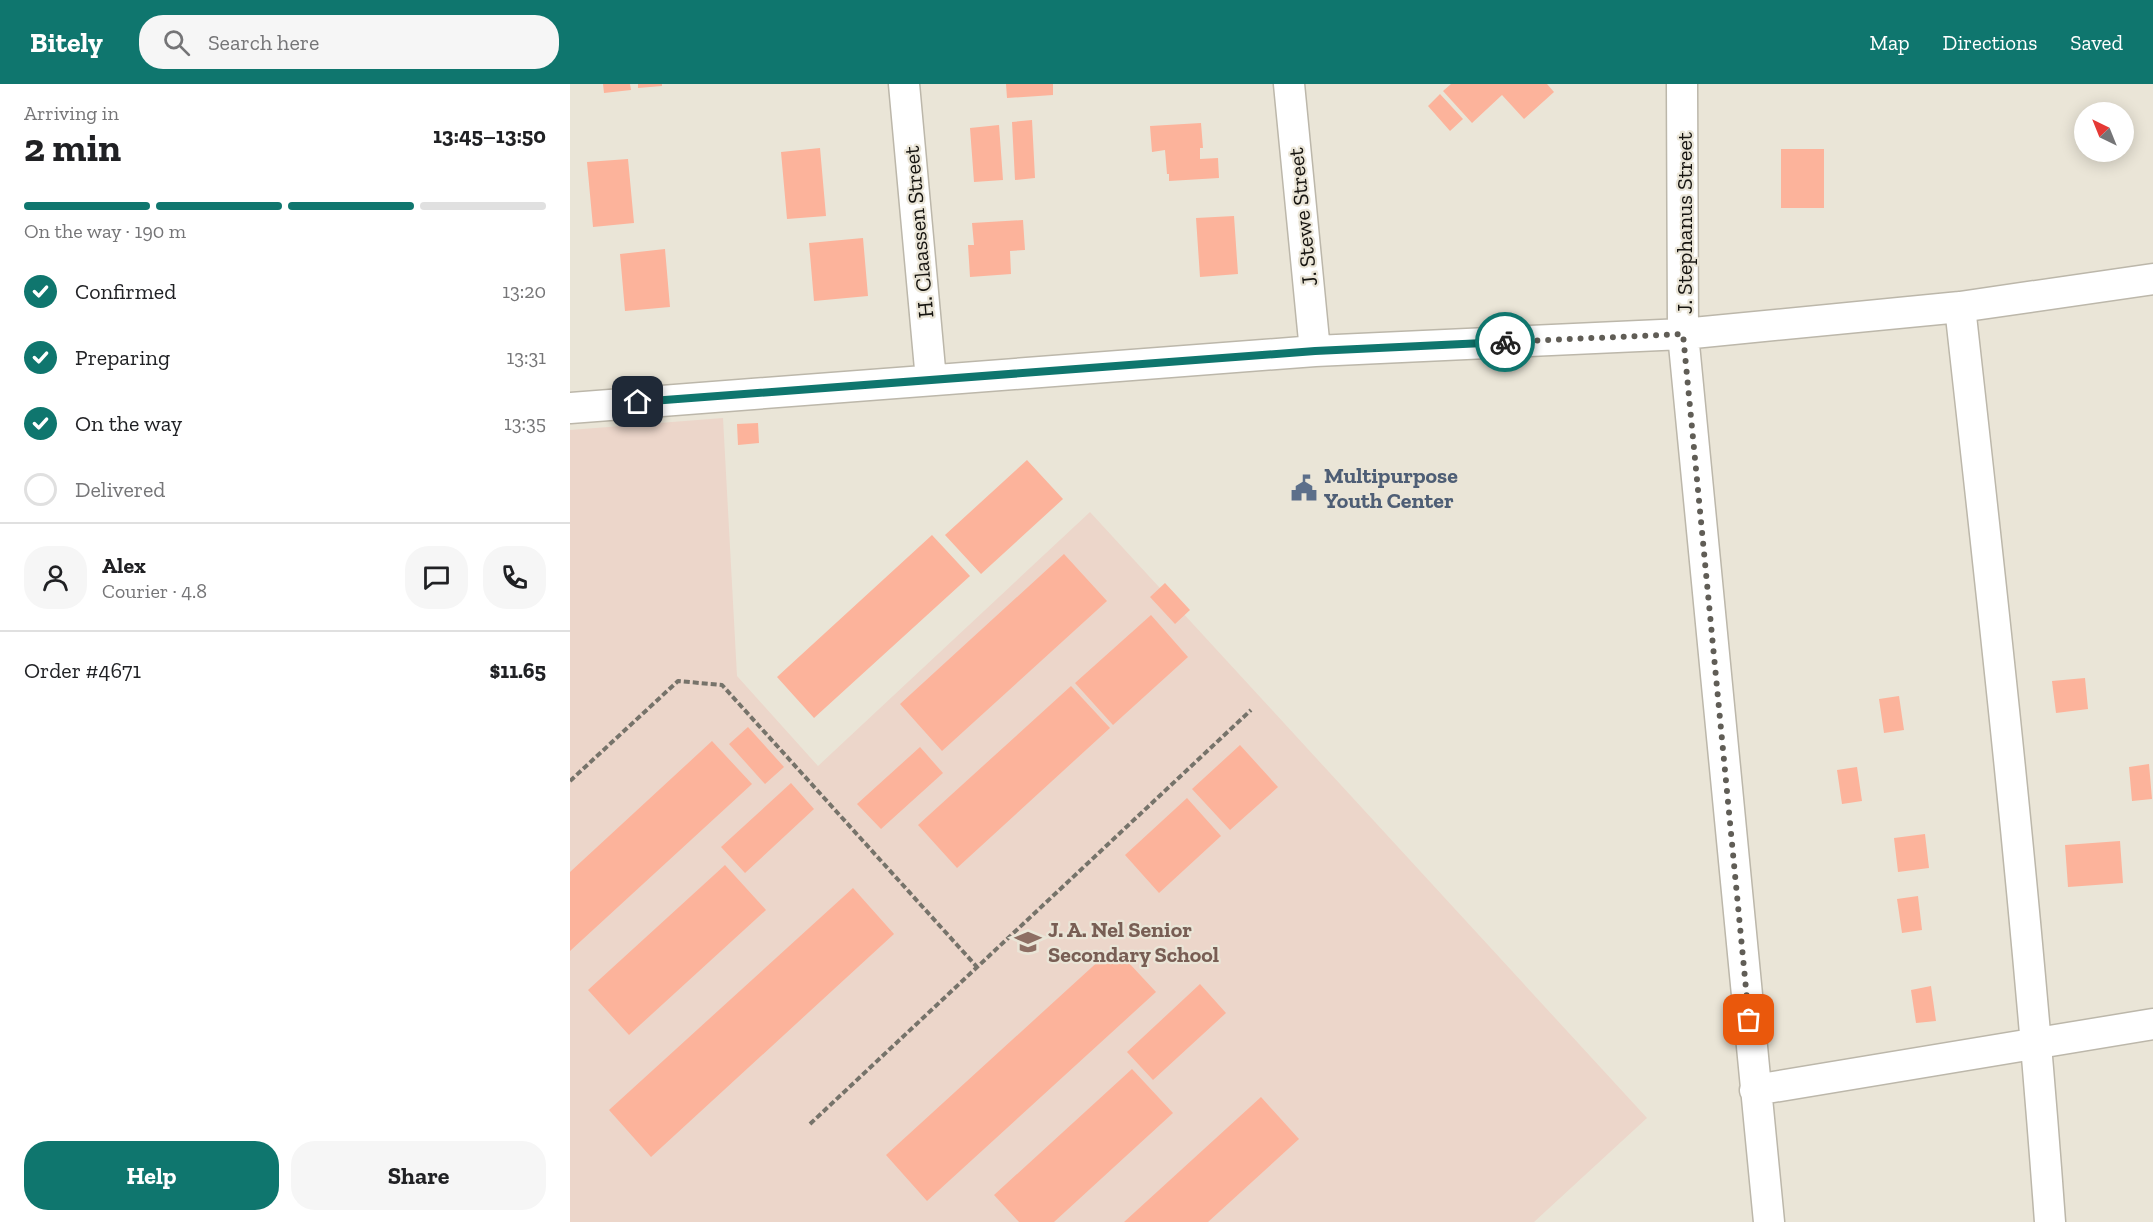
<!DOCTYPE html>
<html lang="en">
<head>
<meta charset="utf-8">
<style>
  :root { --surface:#fff; --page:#f6f6f6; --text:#202124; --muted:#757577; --line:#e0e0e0; --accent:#0f766e }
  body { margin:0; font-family:"Zilla Slab",serif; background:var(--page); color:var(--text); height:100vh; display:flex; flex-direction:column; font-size:22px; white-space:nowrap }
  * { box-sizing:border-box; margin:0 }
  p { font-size:20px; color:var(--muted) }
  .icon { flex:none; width:33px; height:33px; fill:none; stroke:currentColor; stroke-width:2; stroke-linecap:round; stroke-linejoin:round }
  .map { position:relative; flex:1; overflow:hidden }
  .drawer { display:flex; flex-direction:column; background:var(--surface); width:570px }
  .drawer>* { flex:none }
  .needle { width:39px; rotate:317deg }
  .fabs { position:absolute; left:1504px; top:18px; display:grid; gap:12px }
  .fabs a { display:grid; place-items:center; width:60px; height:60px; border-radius:50%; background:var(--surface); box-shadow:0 3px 15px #0003; font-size:30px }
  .pin { position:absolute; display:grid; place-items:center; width:51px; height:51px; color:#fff; margin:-26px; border-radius:12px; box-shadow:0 3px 9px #0006 }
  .courier { position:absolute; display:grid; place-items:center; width:60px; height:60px; margin:-30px; border:4px solid #0f766e; border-radius:50%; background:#fff; color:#222; box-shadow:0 2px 8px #0007 }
  .head em { font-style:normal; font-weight:800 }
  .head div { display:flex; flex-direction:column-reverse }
  .head { display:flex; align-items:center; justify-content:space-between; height:102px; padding:0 24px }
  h1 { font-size:39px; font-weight:800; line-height:45px }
  .bar { display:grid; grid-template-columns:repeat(4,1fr); gap:9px 6px; align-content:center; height:72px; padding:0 24px }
  .bar i { height:8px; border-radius:4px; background:var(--line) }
  .bar .on { background:var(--accent) }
  .bar p { grid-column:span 4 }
  .line { display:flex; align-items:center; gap:15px; padding:0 24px; border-top:2px solid var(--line) }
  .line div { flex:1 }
  .round { display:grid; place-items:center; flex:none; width:63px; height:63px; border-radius:24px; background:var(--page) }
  ol { padding:0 24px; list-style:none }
  li { display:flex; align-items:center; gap:18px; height:66px }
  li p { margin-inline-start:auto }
  li .icon { padding:6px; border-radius:50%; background:var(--accent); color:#fff; stroke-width:4 }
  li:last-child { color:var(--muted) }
  li i { width:33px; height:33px; border:3px solid var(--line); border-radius:50% }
  .cta { display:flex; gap:12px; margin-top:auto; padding:12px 24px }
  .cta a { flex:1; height:69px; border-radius:24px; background:var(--accent); color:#fff; font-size:24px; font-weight:800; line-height:69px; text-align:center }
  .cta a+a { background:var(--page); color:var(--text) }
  header { display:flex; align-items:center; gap:36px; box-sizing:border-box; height:84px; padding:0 30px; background:var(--accent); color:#fff }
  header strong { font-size:28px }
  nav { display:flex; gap:33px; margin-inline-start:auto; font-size:21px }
  .search { width:420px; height:54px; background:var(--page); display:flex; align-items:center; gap:15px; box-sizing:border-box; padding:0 21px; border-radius:24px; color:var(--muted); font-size:22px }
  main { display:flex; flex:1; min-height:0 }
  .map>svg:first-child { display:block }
</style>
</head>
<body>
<header>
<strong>Bitely</strong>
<div class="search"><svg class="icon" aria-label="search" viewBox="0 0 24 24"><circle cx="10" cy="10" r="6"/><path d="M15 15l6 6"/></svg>Search here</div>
<nav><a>Map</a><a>Directions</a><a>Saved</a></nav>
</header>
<main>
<section class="drawer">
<div class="head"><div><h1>2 min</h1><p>Arriving in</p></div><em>13:45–13:50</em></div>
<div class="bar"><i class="on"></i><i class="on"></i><i class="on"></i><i></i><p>On the way · 190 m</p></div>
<ol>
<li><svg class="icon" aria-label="check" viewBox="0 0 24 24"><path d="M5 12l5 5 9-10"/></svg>Confirmed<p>13:20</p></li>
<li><svg class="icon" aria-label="check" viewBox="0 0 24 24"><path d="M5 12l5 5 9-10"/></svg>Preparing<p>13:31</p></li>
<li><svg class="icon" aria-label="check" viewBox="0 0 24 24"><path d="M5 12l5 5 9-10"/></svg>On the way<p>13:35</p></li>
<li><i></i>Delivered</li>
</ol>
<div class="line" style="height:108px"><a class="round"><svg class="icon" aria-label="person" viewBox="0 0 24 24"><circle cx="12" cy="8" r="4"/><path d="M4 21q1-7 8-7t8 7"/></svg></a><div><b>Alex</b><p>Courier · 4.8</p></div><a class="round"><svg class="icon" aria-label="chat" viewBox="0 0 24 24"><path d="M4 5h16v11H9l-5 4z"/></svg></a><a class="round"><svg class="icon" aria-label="phone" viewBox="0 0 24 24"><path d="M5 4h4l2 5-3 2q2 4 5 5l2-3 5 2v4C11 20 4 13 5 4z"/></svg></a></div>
<div class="line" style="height:78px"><div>Order #4671</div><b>$11.65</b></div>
<div class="cta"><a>Help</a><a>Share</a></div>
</section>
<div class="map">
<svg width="1583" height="1138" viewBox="0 0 1583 1138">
  <rect width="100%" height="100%" fill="#eae5d7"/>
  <path fill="#ecd6ca" d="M 153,334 L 167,592 L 248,682 L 520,428 L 1077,1034 L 964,1138 L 0,1138 L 0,346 Z"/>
  <path fill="#fcb39b" d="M 33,0 L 60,0 L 61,6 L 34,9 Z
    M 68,0 L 92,0 L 92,2 L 68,4 Z
    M 436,0 L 483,0 L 483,11 L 437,14 Z
    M 881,0 L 977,0 L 984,8 L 954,35 L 932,11 L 902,39 L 873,7 Z
    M 870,10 L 893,35 L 880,47 L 858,22 Z
    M 462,36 L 465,94 L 445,96 L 442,38 Z
    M 631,39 L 633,64 L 630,64 L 630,75 L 648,74 L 649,94 L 599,97 L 599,90 L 597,90 L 595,66 L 582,68 L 580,42 Z
    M 429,41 L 433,96 L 404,98 L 400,44 Z
    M 250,64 L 256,132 L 217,135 L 211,68 Z
    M 1211,65 L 1254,65 L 1254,124 L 1211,124 Z
    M 58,75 L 64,139 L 23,143 L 17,78 Z
    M 664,132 L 668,190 L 630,193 L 626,134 Z
    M 453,136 L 455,166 L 440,167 L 441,190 L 400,193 L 398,161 L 404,161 L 402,139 Z
    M 293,154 L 298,212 L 244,217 L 239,159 Z
    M 95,165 L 100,223 L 55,227 L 50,170 Z
    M 188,339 L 189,359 L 168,361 L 167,340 Z
    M 457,376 L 493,415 L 411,490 L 375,451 Z
    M 362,451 L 400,492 L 244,634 L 207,593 Z
    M 494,470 L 537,517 L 372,667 L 330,620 Z
    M 595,499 L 620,526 L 605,540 L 580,513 Z
    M 581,531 L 618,573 L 543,641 L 505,599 Z
    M 1515,594 L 1518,625 L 1486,629 L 1482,597 Z
    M 501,602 L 540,644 L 387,784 L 348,741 Z
    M 1329,612 L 1334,646 L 1314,649 L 1309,615 Z
    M 178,643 L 214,683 L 195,700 L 159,660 Z
    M 142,657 L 182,700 L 0,867 L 0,788 Z
    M 670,661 L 708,703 L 660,746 L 622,705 Z
    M 350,663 L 373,689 L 311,745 L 287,720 Z
    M 1579,680 L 1582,715 L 1562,717 L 1559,683 Z
    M 1287,683 L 1292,717 L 1272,720 L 1267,686 Z
    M 221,699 L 244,725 L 175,789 L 151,763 Z
    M 617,714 L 651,752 L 589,809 L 555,771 Z
    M 1355,750 L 1359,784 L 1328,788 L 1324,754 Z
    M 1550,757 L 1553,799 L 1498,803 L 1495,761 Z
    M 155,781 L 196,826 L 59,951 L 18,906 Z
    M 283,804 L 324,850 L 81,1073 L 39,1026 Z
    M 1348,812 L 1352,846 L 1332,849 L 1327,815 Z
    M 544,863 L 586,908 L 357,1117 L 316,1071 Z
    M 630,900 L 656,929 L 583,996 L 557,968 Z
    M 1361,902 L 1366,937 L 1346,939 L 1341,906 Z
    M 562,985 L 603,1029 L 484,1138 L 449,1138 L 424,1111 Z
    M 691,1013 L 729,1055 L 638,1138 L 554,1138 Z"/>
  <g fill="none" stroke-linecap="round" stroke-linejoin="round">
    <g stroke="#bcb7aa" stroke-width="33">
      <path id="minor" d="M 334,0 L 361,296
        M 719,0 L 745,267
        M 1112,0 L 1113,250 L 1199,1138
        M 1390,223 C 1424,527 1458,832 1480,1138
        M 0,324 L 745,267 L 1113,250 L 1390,223 L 1583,195
        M 1185,1006 L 1583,940"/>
    </g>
    <path stroke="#76736a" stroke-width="4" stroke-dasharray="6 3" stroke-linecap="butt" d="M 0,697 L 108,597 L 152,601 L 407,883
      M 240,1040 L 681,626"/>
    <use href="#minor" stroke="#fff" stroke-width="30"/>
  </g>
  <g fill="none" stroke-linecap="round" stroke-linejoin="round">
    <path stroke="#605d56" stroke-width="6" stroke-dasharray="0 10.8" d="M 935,258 L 1113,250 L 1179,936"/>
    <path stroke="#0f766e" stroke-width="8" d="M 68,318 L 745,267 L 935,258"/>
  </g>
  <defs>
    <g id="civic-bare" transform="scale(2.07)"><path d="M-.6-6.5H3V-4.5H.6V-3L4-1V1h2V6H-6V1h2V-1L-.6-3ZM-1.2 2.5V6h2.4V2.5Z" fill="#5c6f8a" stroke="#eae5d7" stroke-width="2.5" paint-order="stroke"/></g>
    <g id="school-bare" transform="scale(2.07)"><path d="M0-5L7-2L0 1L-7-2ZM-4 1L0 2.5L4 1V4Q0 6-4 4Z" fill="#8d6e63" stroke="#eae5d7" stroke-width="2.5" paint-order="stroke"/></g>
  </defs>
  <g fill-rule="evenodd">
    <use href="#civic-bare" x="734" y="404"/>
    <use href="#school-bare" x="458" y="858"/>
  </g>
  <g text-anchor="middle" stroke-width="4.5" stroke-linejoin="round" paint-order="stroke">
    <g font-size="22" fill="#161410" stroke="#eae5d7">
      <text transform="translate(732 133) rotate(-96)" y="8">J. Stewe Street</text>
      <text transform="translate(1114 139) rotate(-90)" y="8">J. Stephanus Street</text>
      <text transform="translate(348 148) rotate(-95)" y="8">H. Claassen Street</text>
    </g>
    <g font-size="22" font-weight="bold" fill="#4e5e75" stroke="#eae5d7" text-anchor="start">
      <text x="754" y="399">Multipurpose<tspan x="754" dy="25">Youth Center</tspan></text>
    </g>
    <g font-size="22" font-weight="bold" fill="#785e54" stroke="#eae5d7" text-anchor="start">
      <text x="478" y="853">J. A. Nel Senior<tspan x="478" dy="25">Secondary School</tspan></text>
    </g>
  </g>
</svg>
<div class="fabs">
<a><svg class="needle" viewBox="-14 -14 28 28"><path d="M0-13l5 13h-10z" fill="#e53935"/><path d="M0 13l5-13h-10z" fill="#757577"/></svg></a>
</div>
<div class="pin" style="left:1179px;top:936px;background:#ea580c"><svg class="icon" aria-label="bag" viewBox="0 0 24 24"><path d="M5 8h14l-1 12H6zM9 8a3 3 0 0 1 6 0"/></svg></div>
<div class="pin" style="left:68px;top:318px;background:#1f2937"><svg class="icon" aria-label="home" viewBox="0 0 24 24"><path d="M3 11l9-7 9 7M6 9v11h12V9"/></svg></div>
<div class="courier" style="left:935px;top:258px"><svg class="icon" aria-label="bike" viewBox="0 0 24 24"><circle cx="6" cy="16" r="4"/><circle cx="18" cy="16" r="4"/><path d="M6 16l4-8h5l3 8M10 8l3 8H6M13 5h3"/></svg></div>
</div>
</main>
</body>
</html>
